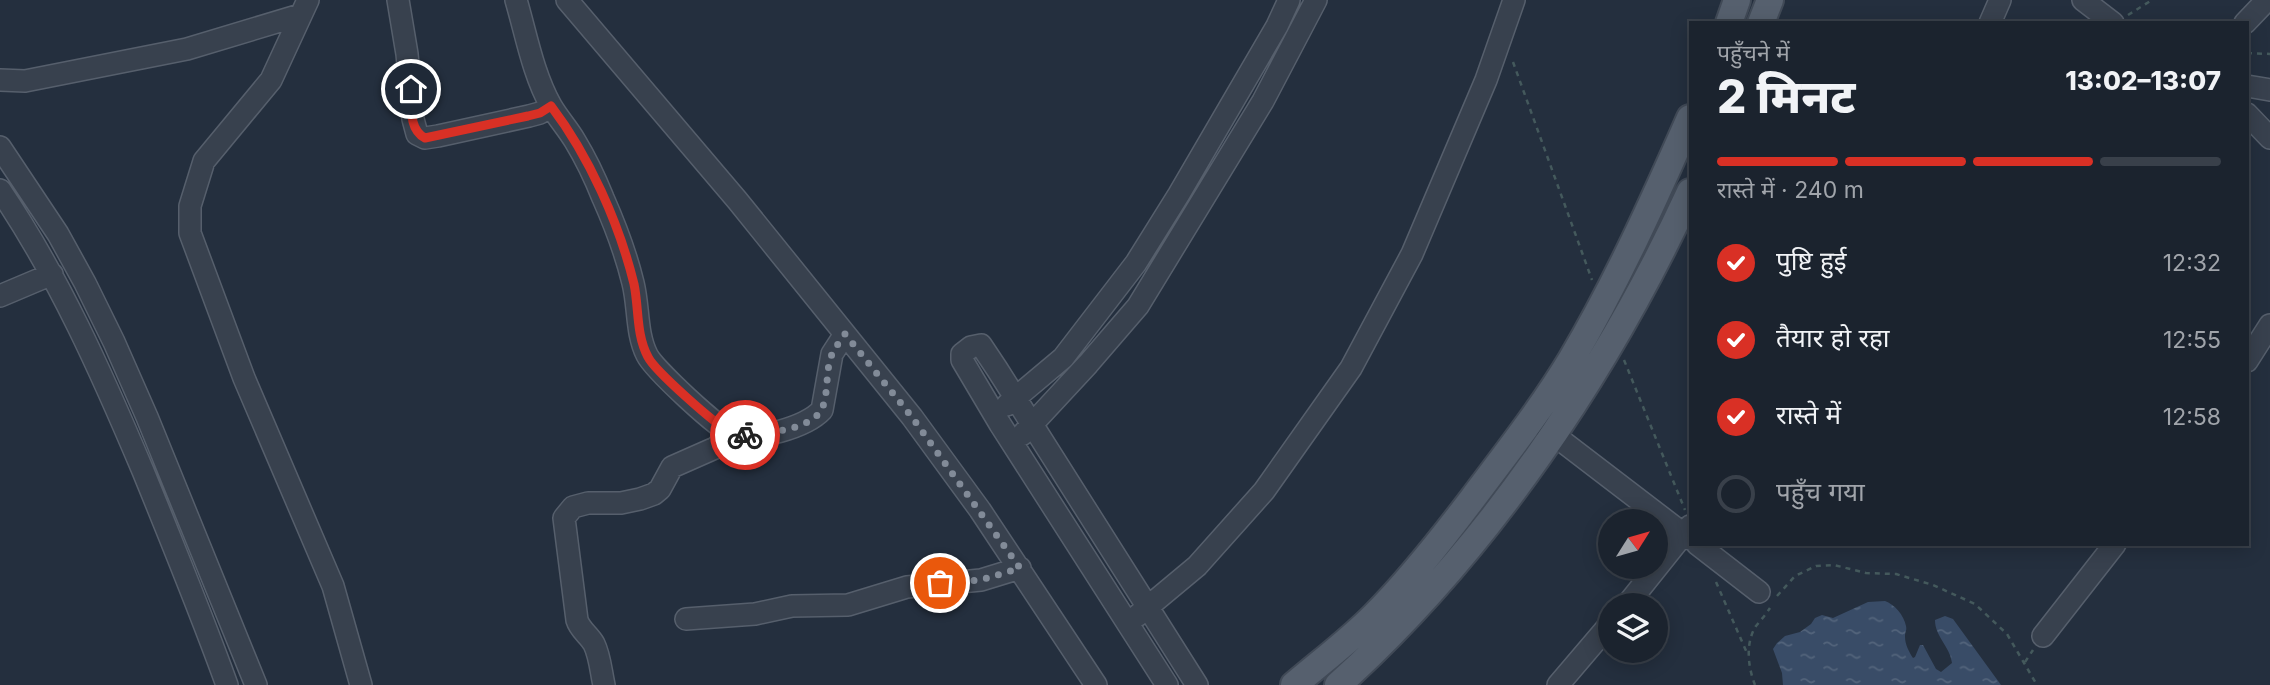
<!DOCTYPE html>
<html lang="hi">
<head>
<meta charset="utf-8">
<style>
  :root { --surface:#1b232e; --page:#242b36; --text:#f1f3f6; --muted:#a0a4aa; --line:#39404a; --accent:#d93025 }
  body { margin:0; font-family:Inter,"Noto Sans Devanagari",sans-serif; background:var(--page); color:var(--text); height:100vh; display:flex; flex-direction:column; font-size:26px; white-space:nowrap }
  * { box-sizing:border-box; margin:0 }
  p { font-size:23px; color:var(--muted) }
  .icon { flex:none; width:38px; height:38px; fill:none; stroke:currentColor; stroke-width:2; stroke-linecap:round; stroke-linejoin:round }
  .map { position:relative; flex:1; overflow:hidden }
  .details { position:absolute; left:1689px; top:21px; width:560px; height:525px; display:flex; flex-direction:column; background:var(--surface); border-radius:0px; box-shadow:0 4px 18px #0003,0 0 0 2px var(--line) }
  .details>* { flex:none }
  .needle { width:46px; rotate:53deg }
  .fabs { position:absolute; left:1598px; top:509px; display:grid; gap:14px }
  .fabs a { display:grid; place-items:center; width:70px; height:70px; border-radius:50%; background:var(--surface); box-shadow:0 4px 18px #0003,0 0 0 2px var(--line); font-size:35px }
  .pin { position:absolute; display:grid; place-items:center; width:60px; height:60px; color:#fff; margin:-30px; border:4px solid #fff; border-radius:50%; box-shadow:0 2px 7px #0007 }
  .courier { position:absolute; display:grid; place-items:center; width:70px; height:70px; margin:-35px; border:5px solid #d93025; border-radius:50%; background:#fff; color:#222; box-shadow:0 2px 9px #0007 }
  .summary em { font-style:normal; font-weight:800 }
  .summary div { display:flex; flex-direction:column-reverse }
  .summary { display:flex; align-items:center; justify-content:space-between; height:119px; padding:0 28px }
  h1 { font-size:46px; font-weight:800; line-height:52px }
  .bar { display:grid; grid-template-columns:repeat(4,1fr); gap:10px 7px; align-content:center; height:84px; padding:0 28px }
  .bar i { height:9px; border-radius:5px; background:var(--line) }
  .bar .selected { background:var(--accent) }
  .bar p { grid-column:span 4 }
  ol { padding:0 28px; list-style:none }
  li { display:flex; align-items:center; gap:21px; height:77px }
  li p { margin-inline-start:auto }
  li .icon { padding:7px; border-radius:50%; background:var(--accent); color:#fff; stroke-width:4 }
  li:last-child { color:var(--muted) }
  li i { width:38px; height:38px; border:4px solid var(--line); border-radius:50% }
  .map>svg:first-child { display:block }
</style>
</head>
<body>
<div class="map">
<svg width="2270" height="685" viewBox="0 0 2270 685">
  <defs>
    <pattern id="water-ripples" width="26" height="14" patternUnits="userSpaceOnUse" patternTransform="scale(1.75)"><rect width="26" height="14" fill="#394c67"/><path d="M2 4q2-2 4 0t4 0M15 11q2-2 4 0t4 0" fill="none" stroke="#53647b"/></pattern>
  </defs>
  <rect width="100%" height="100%" fill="#242f3e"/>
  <path fill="url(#water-ripples)" d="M 1885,601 C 1894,604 1904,615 1906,626 C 1907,631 1905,631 1905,637 C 1905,644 1909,652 1913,658 L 1915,657 L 1920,645 L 1923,645 L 1936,669 L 1941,672 L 1952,663 C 1950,646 1935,637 1935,620 L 1945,616 L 1953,619 L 2001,685 L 1783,685 L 1782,673 L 1773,649 L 1777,643 L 1785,636 L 1800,632 L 1811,624 L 1815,618 L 1822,615 L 1833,618 L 1868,602 Z"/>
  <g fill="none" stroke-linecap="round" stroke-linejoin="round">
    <g stroke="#565f6c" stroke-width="24">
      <path id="minor" d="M 308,0 L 271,80 L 204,161 L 190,206 L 190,233 L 244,378 L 333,586 L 361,685
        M 398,0 L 407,54 L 413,119 L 417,134 L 425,138 L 438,136 L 529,116 L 540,113 L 551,106
        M 516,0 C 526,34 533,74 551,106 C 558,118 568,129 575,141 C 586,159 595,178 603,198 C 615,225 626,254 633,283 C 639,307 636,333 647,355 C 654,369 718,429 733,434 C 755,442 806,427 822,410 L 832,354 L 845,334
        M 567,0 L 737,200 L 912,417 L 980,510 L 1096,685
        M 2083,0 L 2113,23
        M 1990,23 L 2000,0
        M 2245,23 L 2267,0
        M 0,80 L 25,81 L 187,49 L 300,15
        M 2247,86 L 2270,90
        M 2247,114 L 2270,138
        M 0,147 L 58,234 L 85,283 L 114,342 L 147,417 L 256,685
        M 0,190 C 59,277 102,374 143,471 C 172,542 201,613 227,685
        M 0,296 L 52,274
        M 2247,361 L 2270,325
        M 1007,405 L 1063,358 L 1136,263 L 1179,194 L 1277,26 L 1289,0
        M 1541,425 L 1690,539
        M 1023,434 L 1088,364 L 1138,306 L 1263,101 L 1316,0
        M 1697,544 L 1759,592
        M 1626,606 L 1690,526
        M 1137,616 L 1197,566 L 1264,491 L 1351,368 L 1412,254 L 1486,80 L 1514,0
        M 686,619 L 755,614 L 792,606 L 848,605 L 907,587 L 981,580 L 1020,568
        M 2043,636 L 2115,544
        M 604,685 C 601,672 600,656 594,644 C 589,635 580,630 577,620 L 564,518 L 573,507 L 588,503 L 621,503 L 640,499 L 654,494 L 660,489 L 672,467 L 715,448 L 732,434
        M 1167,685 L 1000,424 L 962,360 L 962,354 L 971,347 L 981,345 L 997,369 L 1197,685
        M 1558,685 L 1610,624"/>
    </g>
    <g stroke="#414a57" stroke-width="30">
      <path id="major" d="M 1729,23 L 1737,0
        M 1761,23 L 1770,0
        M 1294,685 C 1321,662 1349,641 1374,616 C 1410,580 1442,539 1473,498 C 1506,454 1542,408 1571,360 C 1617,282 1654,200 1690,118
        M 1338,685 C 1486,552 1607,372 1690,192"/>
    </g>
    <path stroke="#44595c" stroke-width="2.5" stroke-dasharray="5 5" stroke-linecap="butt" d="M 2128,15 L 2152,0
      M 2247,53 L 2270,54
      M 1513,62 L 1592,280
      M 1624,360 L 1685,510
      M 1716,582 L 1747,653
      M 1777,596 L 1795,576 L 1816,566 L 1834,565 L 1866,573 L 1896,574 L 1933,585 L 1975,604 L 2007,634 L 2037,685
      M 2025,662 L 2033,650
      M 1755,685 C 1748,667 1745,643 1756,626 C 1761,620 1766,614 1770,608"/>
    <use href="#minor" stroke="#38414e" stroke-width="21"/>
    <use href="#major" stroke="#56606e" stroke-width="26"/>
  </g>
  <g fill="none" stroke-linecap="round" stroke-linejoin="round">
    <path stroke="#828b98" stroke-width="7" stroke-dasharray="0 12.6" d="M 745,435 C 767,433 815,430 823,406 C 829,389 825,368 833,352 C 836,346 841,340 845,334 L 912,417 L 1020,568 L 981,580 L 940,583"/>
    <path stroke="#d93025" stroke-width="9" d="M 411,89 C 412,106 408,129 425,138 L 528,116 L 540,113 L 551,106 C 589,156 619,223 634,284 C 639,308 636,335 648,357 C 655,371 715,424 730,432 C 734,435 740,435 745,435"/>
  </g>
</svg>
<div class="fabs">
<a><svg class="needle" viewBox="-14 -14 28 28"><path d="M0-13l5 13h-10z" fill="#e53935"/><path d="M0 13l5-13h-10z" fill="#a0a4aa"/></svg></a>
<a><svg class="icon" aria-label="layers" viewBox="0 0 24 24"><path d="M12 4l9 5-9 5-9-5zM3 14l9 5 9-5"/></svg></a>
</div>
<div class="pin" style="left:940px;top:583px;background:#ea580c"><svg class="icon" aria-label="bag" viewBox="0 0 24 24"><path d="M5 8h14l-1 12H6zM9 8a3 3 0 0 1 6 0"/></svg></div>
<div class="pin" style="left:411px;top:89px;background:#1f2937"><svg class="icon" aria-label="home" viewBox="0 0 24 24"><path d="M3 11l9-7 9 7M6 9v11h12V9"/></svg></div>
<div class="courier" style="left:745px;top:435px"><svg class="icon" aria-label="bike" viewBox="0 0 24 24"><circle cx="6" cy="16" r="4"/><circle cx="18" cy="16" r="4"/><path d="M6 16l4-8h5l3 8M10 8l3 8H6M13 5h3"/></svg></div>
<section class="details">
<div class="summary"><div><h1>2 मिनट</h1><p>पहुँचने में</p></div><em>13:02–13:07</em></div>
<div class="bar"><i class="selected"></i><i class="selected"></i><i class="selected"></i><i></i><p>रास्ते में · 240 m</p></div>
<ol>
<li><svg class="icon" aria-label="check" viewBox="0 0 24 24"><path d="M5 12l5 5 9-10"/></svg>पुष्टि हुई<p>12:32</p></li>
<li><svg class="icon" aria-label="check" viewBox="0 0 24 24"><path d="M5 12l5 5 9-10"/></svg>तैयार हो रहा<p>12:55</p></li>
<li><svg class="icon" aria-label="check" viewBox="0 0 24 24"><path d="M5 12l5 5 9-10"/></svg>रास्ते में<p>12:58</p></li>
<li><i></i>पहुँच गया</li>
</ol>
</section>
</div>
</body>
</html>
